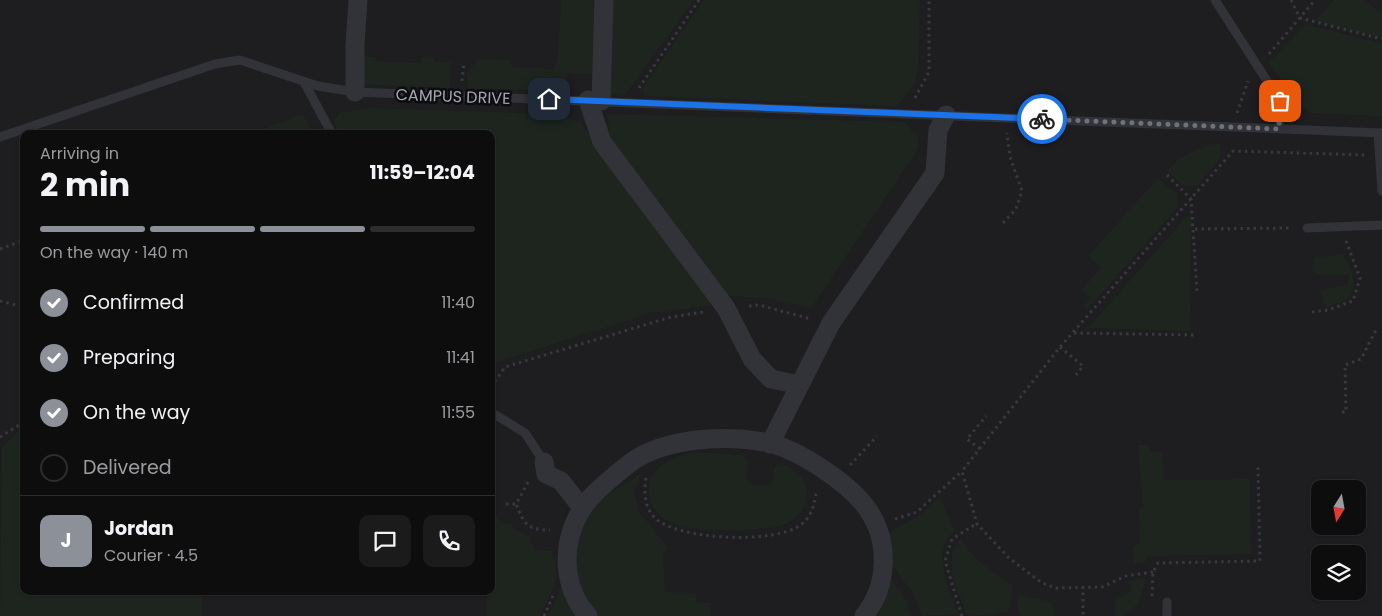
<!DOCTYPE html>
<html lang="en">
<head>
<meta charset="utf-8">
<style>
  :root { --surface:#0e0d0e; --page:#1c1b1c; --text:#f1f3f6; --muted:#9b9c9e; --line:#2e2d2e; --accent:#8c9099 }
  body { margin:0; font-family:Poppins,sans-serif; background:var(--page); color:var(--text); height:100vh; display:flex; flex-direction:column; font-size:19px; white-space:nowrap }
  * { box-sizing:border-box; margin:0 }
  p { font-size:16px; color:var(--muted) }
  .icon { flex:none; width:28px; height:28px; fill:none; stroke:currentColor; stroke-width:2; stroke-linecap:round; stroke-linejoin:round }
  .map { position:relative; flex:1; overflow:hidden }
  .sheet { position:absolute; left:20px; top:130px; width:475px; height:465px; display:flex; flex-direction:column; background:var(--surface); border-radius:10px; box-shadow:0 1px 4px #0004,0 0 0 1px var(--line) }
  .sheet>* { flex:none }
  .needle { width:32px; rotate:191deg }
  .fabs { position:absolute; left:1311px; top:480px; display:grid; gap:10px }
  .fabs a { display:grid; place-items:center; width:55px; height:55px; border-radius:10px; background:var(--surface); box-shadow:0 1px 4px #0004,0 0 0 1px var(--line); font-size:25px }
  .pin { position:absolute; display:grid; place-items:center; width:42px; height:42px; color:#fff; margin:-21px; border-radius:10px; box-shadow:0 2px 8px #0006 }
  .courier { position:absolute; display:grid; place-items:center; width:50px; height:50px; margin:-25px; border:4px solid #1a73e8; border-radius:50%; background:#fff; color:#222; box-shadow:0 1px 6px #0007 }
  .overview em { font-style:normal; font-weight:700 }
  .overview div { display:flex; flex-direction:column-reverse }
  .overview { display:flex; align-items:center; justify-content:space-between; height:85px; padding:0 20px }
  h1 { font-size:32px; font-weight:700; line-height:38px }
  .bar { display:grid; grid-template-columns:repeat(4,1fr); gap:8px 5px; align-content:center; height:60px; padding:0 20px }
  .bar i { height:6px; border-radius:4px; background:var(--line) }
  .bar .current { background:var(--accent) }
  .bar p { grid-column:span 4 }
  .line { display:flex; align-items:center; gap:12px; padding:0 20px; border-top:1px solid var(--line) }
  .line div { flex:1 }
  .round { display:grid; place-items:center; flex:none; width:52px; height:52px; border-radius:10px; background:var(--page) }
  ol { padding:0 20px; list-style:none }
  li { display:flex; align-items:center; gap:15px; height:55px }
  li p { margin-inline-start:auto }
  li .icon { padding:5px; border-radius:50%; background:var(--accent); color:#fff; stroke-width:4 }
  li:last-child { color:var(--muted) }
  li i { width:28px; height:28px; border:2px solid var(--line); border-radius:50% }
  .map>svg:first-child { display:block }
</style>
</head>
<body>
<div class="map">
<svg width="1382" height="616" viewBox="0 0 1382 616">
  <rect width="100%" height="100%" fill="#121113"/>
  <path fill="#1e1d20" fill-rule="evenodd" d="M 0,0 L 1382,0 L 1382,616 L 0,616 ZM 24,134 L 491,134 L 491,591 L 24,591 ZM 1320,489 L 1358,489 L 1358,526 L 1320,526 ZM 1320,554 L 1358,554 L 1358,591 L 1320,591 Z"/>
  <path fill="#1e251f" d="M 561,0 L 598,0 L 593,73 L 568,73 L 565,82 L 557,91 L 468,88 L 467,72 L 473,66 L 477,59 L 510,60 L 512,67 L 554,69 L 558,56 Z
    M 609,0 L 694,0 L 625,95 L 605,94 Z
    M 704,0 L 920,0 L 918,70 L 914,85 L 897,106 L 644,96 L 642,89 Z
    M 1334,0 L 1365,0 L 1382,14 L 1382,38 L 1315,21 Z
    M 1306,24 L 1382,44 L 1382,116 L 1310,113 L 1300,105 L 1269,63 Z
    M 357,56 L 375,57 L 376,62 L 421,63 L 422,57 L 434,58 L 435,62 L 451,62 L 450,88 L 356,84 Z
    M 371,108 L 549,114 L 570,118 L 582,124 L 712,300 L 708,306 L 650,313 L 491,364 L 491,134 L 338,134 L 334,121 L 339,113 Z
    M 303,114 L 313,134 L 249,134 Z
    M 607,114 L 904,122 L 918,137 L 918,149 L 811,308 L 765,298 L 729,296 L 611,139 Z
    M 1221,143 L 1220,159 L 1198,185 L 1182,185 L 1166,170 C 1183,155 1198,147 1221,143 Z
    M 1158,178 L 1177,194 L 1178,207 L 1087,310 L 1083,306 L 1090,298 L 1082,290 L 1101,268 L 1088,256 Z
    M 1188,215 L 1191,216 L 1190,331 L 1088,328 Z
    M 1341,254 C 1352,264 1359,287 1348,298 C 1342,304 1333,305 1325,307 L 1320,291 L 1336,287 L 1347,286 L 1349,274 C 1336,275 1322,279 1312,270 L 1314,258 Z
    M 24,428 L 24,591 L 202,591 L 202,616 L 0,616 L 2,448 L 19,430 Z
    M 1138,445 L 1149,445 L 1151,452 L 1162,451 L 1164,480 L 1250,479 L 1251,554 L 1147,556 L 1146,562 L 1134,564 L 1133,546 L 1140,544 L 1139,509 L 1143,508 Z
    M 696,452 L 742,455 L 748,459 L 746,477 L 754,486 L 769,485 L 773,480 L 774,468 L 777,464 C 813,469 817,508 787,523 C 770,532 699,532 680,526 C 671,523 661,518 655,510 C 651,505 649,499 649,492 C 647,466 674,457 696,452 Z
    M 641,473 L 634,494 L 640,513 L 669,549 L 663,554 L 665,592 L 697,594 L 696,602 L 711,603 L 710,616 L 598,616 C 572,587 570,547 590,513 C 600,496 626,484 641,473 Z
    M 940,497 L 955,531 C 929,551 950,589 958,614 L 922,616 L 912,592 L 893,566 L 887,534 L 919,516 Z
    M 491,517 L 498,517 L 499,523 L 512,524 L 514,529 L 530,537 L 534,550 L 551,551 C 564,577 551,592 540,616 L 487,616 L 487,591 L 491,591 Z
    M 960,539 C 975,560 991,572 1013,585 L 1009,611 L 987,616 L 966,614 C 958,588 941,563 960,539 Z
    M 890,577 L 907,602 L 911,616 L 877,616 L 886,596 Z
    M 1146,578 L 1139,603 L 1125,616 L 1114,616 L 1115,600 L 1132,591 L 1129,581 Z
    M 563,584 L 577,616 L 548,616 Z
    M 1019,594 L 1052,603 L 1055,616 L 1020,616 L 1017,606 Z"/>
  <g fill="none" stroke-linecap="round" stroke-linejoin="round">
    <path stroke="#38393f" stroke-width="3" stroke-dasharray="2.5 4" stroke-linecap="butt" d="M 1291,0 L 1300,18 L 1382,39
      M 1269,54 L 1315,0
      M 462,81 L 464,62
      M 639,88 L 699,0
      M 915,98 L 929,72 L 929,0
      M 1237,113 L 1248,81
      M 1167,175 L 1191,199 L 1197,291
      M 1003,223 L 1016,209 L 1022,191 L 1010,157 L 1007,133
      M 1195,229 L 1291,228
      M 0,249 L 24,240
      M 0,301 L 24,307
      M 749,306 L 759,305 L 811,319
      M 1312,312 L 1328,310 L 1353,301 L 1360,278 L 1346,241
      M 1074,333 L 1197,335
      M 1060,347 L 1083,366 L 1076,375
      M 491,387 L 505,367 L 671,317 L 703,312
      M 1342,412 L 1346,412 L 1345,365 L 1361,359 L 1377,328
      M 0,437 L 24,422
      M 980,449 L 967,439 L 986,416
      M 850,465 L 877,436
      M 646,478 C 644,492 644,507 655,518 C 677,540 777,545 802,524 C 813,515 814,503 817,490
      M 528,482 L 516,504 C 524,524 527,530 550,530
      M 506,504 L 516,504
      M 895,519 L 917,512 L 962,471
      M 1153,572 L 1126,576 L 1102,587 L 1056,588 L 1042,583 L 1009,558 L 977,524 L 962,471 L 1060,347 L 1233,151 L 1365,155
      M 1083,586 L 1083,616
      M 1152,596 L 1153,572 L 1158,563 L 1260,561 L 1258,466
      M 544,616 L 553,596
      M 962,616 L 945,561 L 952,539 L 976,524"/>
    <path stroke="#323338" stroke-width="9" d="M 1215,0 L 1280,101 L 1279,129
      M 304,82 L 332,134
      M 1378,133 L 1382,191
      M 0,137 L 215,64 L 240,60 L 318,86 L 355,92 L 1382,133
      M 1307,228 L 1382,225
      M 491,412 L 525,433 L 544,462
      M 1167,616 L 1167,602"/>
    <path stroke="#323338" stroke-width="19" d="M 355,92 L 355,45 L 358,0
      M 588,100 L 602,142 L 726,308 L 752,359 L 771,379 L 800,385
      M 601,101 L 604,0
      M 770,444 L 831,323 L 935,173 L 938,130 L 946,115
      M 544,462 L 546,474 L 561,481 L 582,508
      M 588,616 C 566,592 562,557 573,527 C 582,503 595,492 615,475 C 623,469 630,462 639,457 C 675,437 729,435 769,443 C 799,450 851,484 868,510 C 890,542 888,586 864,616"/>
  </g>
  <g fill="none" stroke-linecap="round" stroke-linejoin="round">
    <path stroke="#70727b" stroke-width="5" stroke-dasharray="0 9" d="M 1042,119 L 1279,129 L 1280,101"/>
    <path stroke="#1a73e8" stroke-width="6" d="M 549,99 L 1042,119"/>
  </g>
  <g text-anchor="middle" stroke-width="5" stroke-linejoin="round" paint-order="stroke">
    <g font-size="16" fill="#a3a6b3" stroke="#0d0c0e">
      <text transform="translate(453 96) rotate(2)" y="6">CAMPUS DRIVE</text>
    </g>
  </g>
</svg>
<div class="fabs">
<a><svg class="needle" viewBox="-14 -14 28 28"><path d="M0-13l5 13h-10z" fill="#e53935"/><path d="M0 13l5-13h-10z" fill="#9b9c9e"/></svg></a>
<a><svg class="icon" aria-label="layers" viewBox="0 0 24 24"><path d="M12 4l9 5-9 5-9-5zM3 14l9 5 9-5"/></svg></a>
</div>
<div class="pin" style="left:1280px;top:101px;background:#ea580c"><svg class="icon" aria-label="bag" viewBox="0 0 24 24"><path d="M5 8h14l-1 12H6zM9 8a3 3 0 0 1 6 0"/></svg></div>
<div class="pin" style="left:549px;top:99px;background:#1f2937"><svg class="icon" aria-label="home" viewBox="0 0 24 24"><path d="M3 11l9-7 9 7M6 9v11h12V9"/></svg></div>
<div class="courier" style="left:1042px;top:119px"><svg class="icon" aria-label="bike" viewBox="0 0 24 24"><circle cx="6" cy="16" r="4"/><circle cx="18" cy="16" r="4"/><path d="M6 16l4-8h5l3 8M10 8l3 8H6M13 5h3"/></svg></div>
<section class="sheet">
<div class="overview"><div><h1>2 min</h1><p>Arriving in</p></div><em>11:59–12:04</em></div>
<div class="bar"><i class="current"></i><i class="current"></i><i class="current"></i><i></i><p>On the way · 140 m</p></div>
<ol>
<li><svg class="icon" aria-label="check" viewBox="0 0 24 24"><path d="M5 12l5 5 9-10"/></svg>Confirmed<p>11:40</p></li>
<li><svg class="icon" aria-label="check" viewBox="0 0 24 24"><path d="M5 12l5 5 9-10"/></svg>Preparing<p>11:41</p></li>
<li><svg class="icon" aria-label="check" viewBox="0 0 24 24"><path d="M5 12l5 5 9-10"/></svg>On the way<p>11:55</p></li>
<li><i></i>Delivered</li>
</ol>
<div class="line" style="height:90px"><b class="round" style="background:var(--accent);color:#fff">J</b><div><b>Jordan</b><p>Courier · 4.5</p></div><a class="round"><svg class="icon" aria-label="chat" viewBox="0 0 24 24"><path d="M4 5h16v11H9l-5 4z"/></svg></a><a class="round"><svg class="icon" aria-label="phone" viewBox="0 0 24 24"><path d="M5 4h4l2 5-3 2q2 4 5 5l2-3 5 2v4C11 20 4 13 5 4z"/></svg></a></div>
</section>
</div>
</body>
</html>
